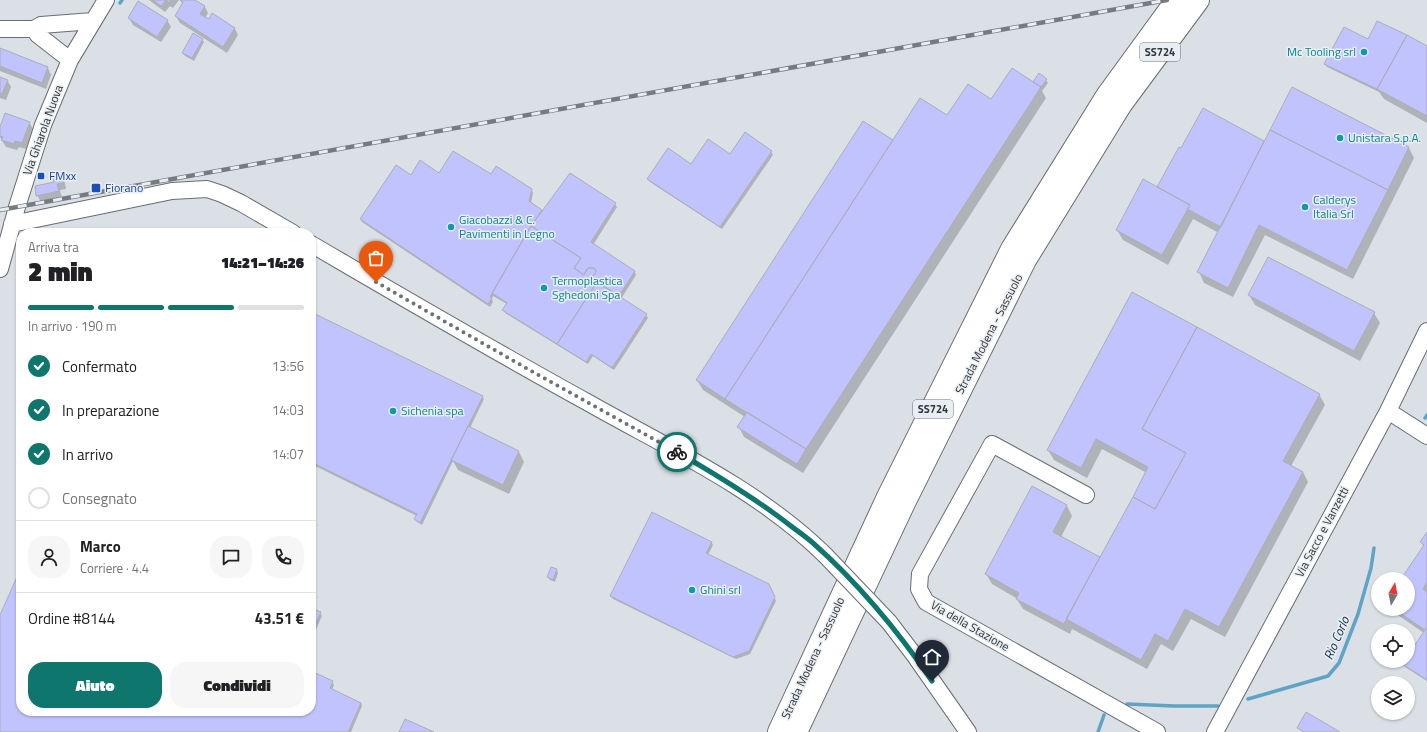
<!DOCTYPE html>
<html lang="it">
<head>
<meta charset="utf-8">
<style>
  :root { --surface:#fff; --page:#f6f6f6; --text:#202124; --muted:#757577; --line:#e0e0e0; --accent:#0f766e }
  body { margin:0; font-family:"Titillium Web",sans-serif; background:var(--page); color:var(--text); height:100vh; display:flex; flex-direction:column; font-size:15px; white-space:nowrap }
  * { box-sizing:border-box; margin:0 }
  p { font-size:13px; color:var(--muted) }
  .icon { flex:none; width:22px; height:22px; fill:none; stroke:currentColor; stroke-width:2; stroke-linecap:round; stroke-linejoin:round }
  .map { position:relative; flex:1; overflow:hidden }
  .sheet { position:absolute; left:16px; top:228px; width:300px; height:488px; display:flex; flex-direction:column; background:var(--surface); border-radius:16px; box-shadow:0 1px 3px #0004 }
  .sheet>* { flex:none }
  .needle { width:26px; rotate:10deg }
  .controls { position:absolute; left:1371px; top:572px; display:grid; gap:8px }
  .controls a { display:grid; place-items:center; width:44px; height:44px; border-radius:50%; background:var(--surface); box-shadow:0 1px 3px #0004; font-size:20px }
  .pin { position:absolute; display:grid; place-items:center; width:34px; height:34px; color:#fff; margin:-41px -17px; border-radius:50% 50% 50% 0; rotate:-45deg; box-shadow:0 0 4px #0007 }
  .pin .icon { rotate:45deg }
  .courier { position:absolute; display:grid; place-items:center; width:40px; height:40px; margin:-20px; border:3px solid #0f766e; border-radius:50%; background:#fff; color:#222; box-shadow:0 1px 5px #0007 }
  .headline em { font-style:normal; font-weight:800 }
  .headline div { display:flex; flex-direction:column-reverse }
  .headline { display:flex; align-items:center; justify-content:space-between; height:68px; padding:0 12px }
  h1 { font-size:26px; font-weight:800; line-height:30px }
  .bar { display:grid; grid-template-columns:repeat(4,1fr); gap:6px 4px; align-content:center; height:48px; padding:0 12px }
  .bar i { height:5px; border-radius:3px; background:var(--line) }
  .bar .on { background:var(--accent) }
  .bar p { grid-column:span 4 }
  .line { display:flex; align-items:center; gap:10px; padding:0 12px; border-top:1px solid var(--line) }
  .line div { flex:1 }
  .round { display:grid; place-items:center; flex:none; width:42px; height:42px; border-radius:16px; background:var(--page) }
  ol { padding:0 12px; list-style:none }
  li { display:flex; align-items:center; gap:12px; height:44px }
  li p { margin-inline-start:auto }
  li .icon { padding:4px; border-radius:50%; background:var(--accent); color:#fff; stroke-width:4 }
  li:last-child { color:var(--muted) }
  li i { width:22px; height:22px; border:2px solid var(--line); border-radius:50% }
  .primary-button { display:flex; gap:8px; margin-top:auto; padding:8px 12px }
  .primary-button a { flex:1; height:46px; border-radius:16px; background:var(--accent); color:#fff; font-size:16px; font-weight:800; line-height:46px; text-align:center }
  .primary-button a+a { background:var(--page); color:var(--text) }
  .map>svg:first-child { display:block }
</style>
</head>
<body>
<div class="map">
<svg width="1427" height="732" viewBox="0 0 1427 732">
  <rect width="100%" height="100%" fill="#dbe0e6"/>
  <path fill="#0003" d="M 149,0 L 179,0 L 173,8 L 170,6 L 165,12 Z
    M 180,0 L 194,0 L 205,7 L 208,13 L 205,18 L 235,29 L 238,35 L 227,53 L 180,23 L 176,16 L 183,5 Z
    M 129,18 L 167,20 L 171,27 L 161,42 L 133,25 Z
    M 202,39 L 204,42 L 194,61 L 185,56 L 183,53 Z
    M 1368,40 L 1427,47 L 1427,123 L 1384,99 L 1379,92 L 1327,67 L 1325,64 Z
    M 0,49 L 48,68 L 51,75 L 46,89 L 0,71 Z
    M 0,78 L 7,80 L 11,87 L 6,100 L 0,98 Z
    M 1046,80 L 1048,83 L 1042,91 L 1046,98 L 803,473 L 744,437 L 739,427 L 745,417 L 703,390 L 697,380 L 893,141 L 947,117 Z
    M 1204,110 L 1265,142 L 1409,148 L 1414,158 L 1353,279 L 1265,235 L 1233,297 L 1204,283 L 1199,272 L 1219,233 L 1193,219 L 1168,265 L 1123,240 L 1117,230 L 1158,189 L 1182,149 Z
    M 29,122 L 33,129 L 26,149 L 19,147 L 17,150 L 6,147 L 0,137 L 0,131 Z
    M 745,134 L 771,152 L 773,155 L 722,229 L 650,182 L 648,179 L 692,165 L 730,155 Z
    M 440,174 L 491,176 L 532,190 L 533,193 L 531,203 L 542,211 L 615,204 L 617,207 L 593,245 L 635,272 L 636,275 L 621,299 L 646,315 L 648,318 L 614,370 L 593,356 L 588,364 L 505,313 L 503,310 L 507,304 L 493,296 L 492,299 L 493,302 L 490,307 L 362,222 L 361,219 L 411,176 Z
    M 61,176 L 65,183 L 66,189 L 60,190 L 62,198 L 41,202 L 37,195 L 55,183 Z
    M 143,230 L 149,233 L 142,233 Z
    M 1132,294 L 1319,394 L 1325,405 L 1291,466 L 1303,472 L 1308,482 L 1225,637 L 1191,619 L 1173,651 L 1161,644 L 1147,669 L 1072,629 L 1070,634 L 1023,609 L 1016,598 L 992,584 L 986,574 L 1067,506 L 1072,516 L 1061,537 L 1100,558 L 1147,473 L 1102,449 L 1087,478 L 1054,460 L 1048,450 Z
    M 1249,295 L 1374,313 L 1380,323 L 1360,361 L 1255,305 Z
    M 311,313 L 482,397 L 484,399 L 470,428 L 519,452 L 524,462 L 509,494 L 458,470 L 453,461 L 422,525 L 417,522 L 415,519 L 417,516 L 311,464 Z
    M 1427,533 L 1427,681 L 1405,667 L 1403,664 L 1405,661 L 1408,661 L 1408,657 L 1424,633 L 1389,609 L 1408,609 L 1408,579 L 1402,579 L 1424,547 L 1421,542 Z
    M 711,542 L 713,545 L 708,555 L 771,588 L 776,601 L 750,654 L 736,659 L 613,599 L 611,596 Z
    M 552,568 L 557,570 L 558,573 L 555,582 L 550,580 L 548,577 Z
    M 21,570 L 21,711 L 311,711 L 311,672 L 332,682 L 334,685 L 332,690 L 361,703 L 362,706 L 351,732 L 0,732 L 0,617 Z
    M 311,609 L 320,613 L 322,616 L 311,641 Z"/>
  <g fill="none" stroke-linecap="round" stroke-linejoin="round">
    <path stroke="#5fa4c4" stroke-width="3.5" d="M 120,3 L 122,0
      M 1425,418 L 1427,415
      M 1248,699 L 1328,676 L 1339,663 L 1358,614 L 1371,568 L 1374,548
      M 1127,704 L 1174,706 L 1218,706
      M 1098,732 L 1104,715"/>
  </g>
  <path fill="#c1c3ff" stroke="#adadb4" d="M 153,0 L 171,0 L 169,3 L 166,0 L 161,6 Z
    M 180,0 L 195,0 L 205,6 L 200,14 L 209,19 L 212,13 L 235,28 L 223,47 L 175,16 L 183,2 Z
    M 138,1 L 168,20 L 157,37 L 128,18 Z
    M 1377,21 L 1407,35 L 1377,89 L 1324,64 L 1344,27 L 1368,39 Z
    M 193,33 L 203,39 L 192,58 L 182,53 Z
    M 1407,35 L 1427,46 L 1427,116 L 1377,89 Z
    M 0,48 L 48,67 L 42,83 L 0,66 Z
    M 1012,68 L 1041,87 L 806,449 L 725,399 L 920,98 L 947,115 L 968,84 L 991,99 Z
    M 1039,73 L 1047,79 L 1041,87 L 1033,82 Z
    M 0,77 L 8,80 L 2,94 L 0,93 Z
    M 1292,87 L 1409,147 L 1388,190 L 1270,130 Z
    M 1203,108 L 1264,141 L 1221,227 L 1187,209 L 1190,205 L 1157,187 L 1179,147 L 1181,148 Z
    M 5,113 L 30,122 L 22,143 L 15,141 L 14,144 L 1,140 L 3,137 L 0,136 L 0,127 Z
    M 863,121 L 893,140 L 725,399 L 696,380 Z
    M 1270,130 L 1388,190 L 1347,270 L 1259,225 L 1228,288 L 1197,272 Z
    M 745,132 L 772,151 L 720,227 L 647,179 L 668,148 L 691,164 L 708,139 L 730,154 Z
    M 453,151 L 491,174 L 496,166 L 532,189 L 529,201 L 542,210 L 531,226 L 490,297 L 492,298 L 488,304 L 360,219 L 396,165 L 411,175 L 420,160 L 439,173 Z
    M 570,173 L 616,203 L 591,242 L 635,271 L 619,296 L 590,278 L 595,274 L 596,271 L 594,268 L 589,268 L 587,269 L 584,275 L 574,268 L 581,258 L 531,226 Z
    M 62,175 L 63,183 L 57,184 L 59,191 L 36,196 L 35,186 L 54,182 L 53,177 Z
    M 1143,179 L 1190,205 L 1162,255 L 1116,230 Z
    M 531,226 L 581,258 L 574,268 L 584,275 L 587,269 L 589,268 L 594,268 L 596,271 L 595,274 L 590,278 L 597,282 L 557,344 L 502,310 L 507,303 L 492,293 Z
    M 1268,257 L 1375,312 L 1354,351 L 1248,295 Z
    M 597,282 L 647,314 L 612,368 L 591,354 L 586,362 L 557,344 Z
    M 1132,292 L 1197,327 L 1142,429 L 1186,453 L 1155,509 L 1133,497 L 1148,467 L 1096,439 L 1081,468 L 1047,450 Z
    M 311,312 L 483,396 L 420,523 L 414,519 L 417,514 L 311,462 Z
    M 1197,327 L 1320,394 L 1283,461 L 1303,472 L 1219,627 L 1185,609 L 1168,641 L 1155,634 L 1141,660 L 1066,619 L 1133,497 L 1155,509 L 1186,453 L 1142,429 Z
    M 747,412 L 806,449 L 797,464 L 737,427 Z
    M 468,426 L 519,451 L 503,485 L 451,460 Z
    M 1032,486 L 1067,505 L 1053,532 L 1100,557 L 1064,624 L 1016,599 L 1019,593 L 985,574 Z
    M 652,512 L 712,542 L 706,553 L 769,584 L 775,597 L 749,651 L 733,657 L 610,596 Z
    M 1427,532 L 1427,582 L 1423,589 L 1427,592 L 1427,627 L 1425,630 L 1394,609 L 1408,609 L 1408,579 L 1401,579 L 1424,545 L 1420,542 Z
    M 551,567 L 557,569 L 553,580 L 547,577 Z
    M 21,568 L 21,711 L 311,711 L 311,671 L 333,681 L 330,688 L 361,703 L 348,732 L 0,732 L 0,615 Z
    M 311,608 L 321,612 L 311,635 Z
    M 1427,627 L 1427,680 L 1402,664 L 1404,661 L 1408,661 L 1408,655 Z
    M 1306,712 L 1340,732 L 1304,732 L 1297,728 Z
    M 405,719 L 434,732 L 399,732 Z"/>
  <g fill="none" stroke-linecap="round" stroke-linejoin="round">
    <g stroke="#686d71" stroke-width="18">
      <path id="minor" d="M 0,29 L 34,29 L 41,25 L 93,21
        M 34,29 L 38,35 L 70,60
        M 12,224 L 172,191 L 207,189 L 222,194 L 241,203 L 293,233
        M 311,244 C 402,297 494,351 587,402 C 668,448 758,489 825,555
        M 0,269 L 17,207 L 43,125 L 70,60 L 106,0
        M 1388,411 L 1427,436
        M 1086,495 L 992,444 L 920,574 L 919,589 L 926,602 L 1157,732
        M 889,622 L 915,656 L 968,732
        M 1215,732 L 1388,411 L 1427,331"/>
    </g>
    <g stroke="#686d71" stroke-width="24">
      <path id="highway" d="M 779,732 L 888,497 L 1012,249 L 1107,96 L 1177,0
        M 796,732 L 904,503 L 1025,260 L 1121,104 L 1198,0"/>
    </g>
    <use href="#minor" stroke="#fff" stroke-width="16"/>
    <use href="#highway" stroke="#fff" stroke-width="22"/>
    <g stroke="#777a7e" stroke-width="4.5">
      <path id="rail" d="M 0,210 L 1167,0"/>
    </g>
    <use href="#rail" stroke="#e8eef3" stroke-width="3" stroke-dasharray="9" stroke-linecap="butt"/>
    <g stroke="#686d71" stroke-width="18" stroke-linecap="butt">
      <path id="minor-bridge" d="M 825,555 L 889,622"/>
    </g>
    <use href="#minor-bridge" stroke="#fff" stroke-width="16"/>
  </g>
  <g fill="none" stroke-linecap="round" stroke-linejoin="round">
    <path stroke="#6e7275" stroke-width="4" stroke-dasharray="0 7.2" d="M 376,282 L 526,368 L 677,452"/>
    <path stroke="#0f766e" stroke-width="5" d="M 677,452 C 715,474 752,496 787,523 C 796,530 805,536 813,543 C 859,584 898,631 932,681"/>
  </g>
  <g fill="#0f9aa8" stroke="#e8eef3" stroke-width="1.5">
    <circle cx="1364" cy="52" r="4"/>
    <circle cx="1340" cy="138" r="4"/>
    <circle cx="1305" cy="207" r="4"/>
    <circle cx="451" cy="227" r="4"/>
    <circle cx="544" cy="288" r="4"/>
    <circle cx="393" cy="411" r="4"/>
    <circle cx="692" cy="590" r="4"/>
  </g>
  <g fill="#1a4fb4" stroke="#e8eef3" stroke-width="1.5">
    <rect x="37" y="172" width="8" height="8" rx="2"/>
    <rect x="91" y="183" width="10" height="10" rx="2"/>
  </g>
  <g text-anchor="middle" stroke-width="3" stroke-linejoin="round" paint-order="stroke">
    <g fill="#e8eef3" stroke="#6a6d70" stroke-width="1">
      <rect x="1140" y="43" width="40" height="18" rx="3"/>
      <rect x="913" y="400" width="40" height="18" rx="3"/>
    </g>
    <g font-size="11" font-weight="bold" fill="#343638">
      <text x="1160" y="56">SS724</text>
      <text x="933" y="413">SS724</text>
    </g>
    <g font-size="12" fill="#0d838f" stroke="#e8eef3" text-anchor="start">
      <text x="1356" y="56" text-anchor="end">Mc Tooling srl</text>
      <text x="1348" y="142">Unistara S.p.A.</text>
      <text x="1313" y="204">Calderys<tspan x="1313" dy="14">Italia Srl</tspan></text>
      <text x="459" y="224">Giacobazzi &amp; C.<tspan x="459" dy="14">Pavimenti in Legno</tspan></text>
      <text x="552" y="285">Termoplastica<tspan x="552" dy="14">Sghedoni Spa</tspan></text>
      <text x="401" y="415">Sichenia spa</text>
      <text x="700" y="594">Ghini srl</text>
    </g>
    <g font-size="12" fill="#343638" stroke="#e8eef3">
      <text transform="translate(43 130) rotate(-70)" y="4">Via Ghiarola Nuova</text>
      <text transform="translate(989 334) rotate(-63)" y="4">Strada Modena - Sassuolo</text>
      <text transform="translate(1322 532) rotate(-62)" y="4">Via Sacco e Vanzetti</text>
      <text transform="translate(970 626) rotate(30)" y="4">Via della Stazione</text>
      <text transform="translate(813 658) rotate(-65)" y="4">Strada Modena - Sassuolo</text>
    </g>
    <g font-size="12" fill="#164399" stroke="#e8eef3" text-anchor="start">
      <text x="49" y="180">FMxx</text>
      <text x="105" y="192">Fiorano</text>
    </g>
    <g font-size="13" font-style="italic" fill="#123240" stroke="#e8eef3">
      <text transform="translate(1336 638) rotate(-67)" y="5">Rio Corlo</text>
    </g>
  </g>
</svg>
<div class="controls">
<a><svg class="needle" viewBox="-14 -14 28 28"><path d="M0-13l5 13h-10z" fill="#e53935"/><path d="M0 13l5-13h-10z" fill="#757577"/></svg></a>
<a><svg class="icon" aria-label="locate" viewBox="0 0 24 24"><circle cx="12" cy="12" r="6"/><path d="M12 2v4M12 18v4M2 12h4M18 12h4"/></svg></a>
<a><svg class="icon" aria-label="layers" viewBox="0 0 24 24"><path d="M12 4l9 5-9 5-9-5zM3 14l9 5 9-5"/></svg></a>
</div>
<div class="pin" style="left:376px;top:282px;background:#ea580c"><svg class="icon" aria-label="bag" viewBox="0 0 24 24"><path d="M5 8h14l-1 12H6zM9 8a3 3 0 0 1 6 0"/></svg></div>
<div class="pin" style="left:932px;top:681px;background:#1f2937"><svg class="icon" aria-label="home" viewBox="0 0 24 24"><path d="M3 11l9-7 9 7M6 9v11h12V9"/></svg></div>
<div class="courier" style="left:677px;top:452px"><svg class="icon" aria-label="bike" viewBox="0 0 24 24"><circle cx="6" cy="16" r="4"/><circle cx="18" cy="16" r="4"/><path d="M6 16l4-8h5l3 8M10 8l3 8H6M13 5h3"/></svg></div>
<section class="sheet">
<div class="headline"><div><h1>2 min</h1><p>Arriva tra</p></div><em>14:21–14:26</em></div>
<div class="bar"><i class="on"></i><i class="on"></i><i class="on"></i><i></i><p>In arrivo · 190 m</p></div>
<ol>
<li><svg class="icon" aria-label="check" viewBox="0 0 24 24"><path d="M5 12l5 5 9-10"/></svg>Confermato<p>13:56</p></li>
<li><svg class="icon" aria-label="check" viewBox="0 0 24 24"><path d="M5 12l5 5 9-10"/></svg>In preparazione<p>14:03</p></li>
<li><svg class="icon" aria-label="check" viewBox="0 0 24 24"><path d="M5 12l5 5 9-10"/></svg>In arrivo<p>14:07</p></li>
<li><i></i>Consegnato</li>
</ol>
<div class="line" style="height:72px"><a class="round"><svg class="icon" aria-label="person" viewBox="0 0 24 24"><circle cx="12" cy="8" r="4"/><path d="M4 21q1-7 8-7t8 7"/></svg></a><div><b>Marco</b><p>Corriere · 4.4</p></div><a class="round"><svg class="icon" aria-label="chat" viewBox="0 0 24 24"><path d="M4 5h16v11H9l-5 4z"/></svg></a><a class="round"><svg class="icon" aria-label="phone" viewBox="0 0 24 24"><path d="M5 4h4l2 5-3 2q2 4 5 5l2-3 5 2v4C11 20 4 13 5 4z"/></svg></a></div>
<div class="line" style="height:52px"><div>Ordine #8144</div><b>43.51 €</b></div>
<div class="primary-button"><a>Aiuto</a><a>Condividi</a></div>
</section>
</div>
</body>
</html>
